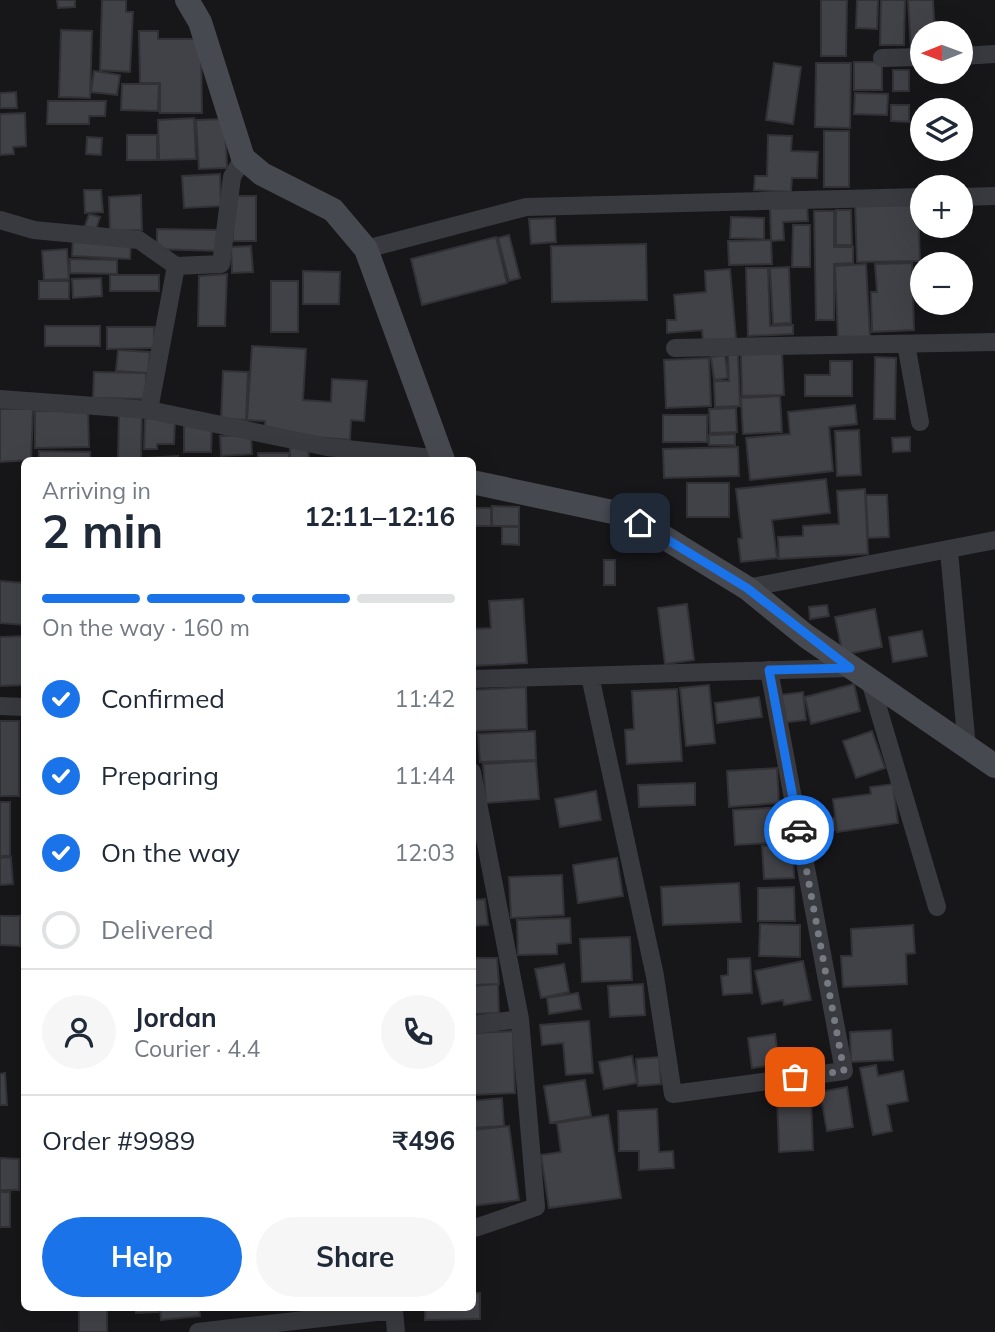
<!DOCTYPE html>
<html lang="en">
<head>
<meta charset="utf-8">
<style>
  :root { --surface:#fff; --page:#f6f6f7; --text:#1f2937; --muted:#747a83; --line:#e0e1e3; --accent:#1a73e8 }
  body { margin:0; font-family:Mulish,sans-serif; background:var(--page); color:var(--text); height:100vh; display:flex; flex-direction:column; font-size:26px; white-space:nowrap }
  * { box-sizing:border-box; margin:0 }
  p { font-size:23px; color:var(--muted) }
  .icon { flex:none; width:38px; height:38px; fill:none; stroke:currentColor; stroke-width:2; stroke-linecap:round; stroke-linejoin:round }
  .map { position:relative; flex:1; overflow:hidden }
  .sheet { position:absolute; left:21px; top:457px; width:455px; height:854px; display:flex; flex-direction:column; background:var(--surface); border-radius:10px; box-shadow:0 7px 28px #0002 }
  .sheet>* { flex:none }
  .needle { width:46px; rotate:269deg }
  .controls { position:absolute; left:910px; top:21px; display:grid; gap:14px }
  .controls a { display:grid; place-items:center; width:63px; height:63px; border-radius:50%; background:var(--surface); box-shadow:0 7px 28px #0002; font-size:35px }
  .pin { position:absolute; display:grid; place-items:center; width:60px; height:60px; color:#fff; margin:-30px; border-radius:14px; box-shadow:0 4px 10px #0006 }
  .courier { position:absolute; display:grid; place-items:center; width:70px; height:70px; margin:-35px; border:5px solid #1a73e8; border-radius:50%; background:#fff; color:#222; box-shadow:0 2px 9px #0007 }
  .head em { font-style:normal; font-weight:700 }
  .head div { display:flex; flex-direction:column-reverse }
  .head { display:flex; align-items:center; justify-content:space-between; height:119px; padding:0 21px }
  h1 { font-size:46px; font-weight:700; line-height:52px }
  .bar { display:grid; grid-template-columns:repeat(4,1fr); gap:10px 7px; align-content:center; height:84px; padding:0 21px }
  .bar i { height:9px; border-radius:5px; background:var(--line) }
  .bar .selected { background:var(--accent) }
  .bar p { grid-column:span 4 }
  .line { display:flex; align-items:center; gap:18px; padding:0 21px; border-top:2px solid var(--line) }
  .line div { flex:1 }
  .round { display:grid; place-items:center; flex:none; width:74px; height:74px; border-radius:37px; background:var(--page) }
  ol { padding:0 21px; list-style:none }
  li { display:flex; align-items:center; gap:21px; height:77px }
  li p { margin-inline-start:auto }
  li .icon { padding:7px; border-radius:50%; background:var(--accent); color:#fff; stroke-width:4 }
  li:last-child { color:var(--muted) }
  li i { width:38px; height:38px; border:4px solid var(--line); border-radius:50% }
  .button { display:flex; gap:14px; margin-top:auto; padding:14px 21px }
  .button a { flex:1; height:80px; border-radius:42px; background:var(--accent); color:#fff; font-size:28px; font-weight:700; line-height:80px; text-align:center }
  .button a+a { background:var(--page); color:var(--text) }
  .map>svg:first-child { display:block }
</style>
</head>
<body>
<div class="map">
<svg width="995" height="1332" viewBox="0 0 995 1332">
  <rect width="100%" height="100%" fill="#17171a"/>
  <path fill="#414247" stroke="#313136" stroke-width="2" d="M 57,0 L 75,0 L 75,7 L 58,8 Z
    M 102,0 L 126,0 L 126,12 L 133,12 L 130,72 L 100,70 Z
    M 821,0 L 847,0 L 846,56 L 821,56 Z
    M 857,0 L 878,0 L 877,29 L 856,28 Z
    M 881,0 L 905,0 L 904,45 L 880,45 Z
    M 908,0 L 933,0 L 935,33 L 922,33 L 922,50 L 911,51 Z
    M 61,30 L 92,31 L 90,98 L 59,97 Z
    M 139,31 L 158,31 L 158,39 L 201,39 L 202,113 L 160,113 L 160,83 L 140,83 Z
    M 854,62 L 882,62 L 882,90 L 854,90 Z
    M 774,63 L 801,67 L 793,124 L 766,120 Z
    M 816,63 L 851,63 L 850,128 L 815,127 Z
    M 893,70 L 909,70 L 909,91 L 893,91 Z
    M 94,71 L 120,75 L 117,95 L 91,92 Z
    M 122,84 L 159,84 L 158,111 L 121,110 Z
    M 16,92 L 17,108 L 0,108 L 0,93 Z
    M 855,93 L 888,94 L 887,115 L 854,114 Z
    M 48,101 L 106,101 L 105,116 L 89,116 L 89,124 L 47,124 Z
    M 891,105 L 909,105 L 909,122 L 891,121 Z
    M 25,113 L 26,146 L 13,147 L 14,154 L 0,155 L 0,114 Z
    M 194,118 L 196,159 L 159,160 L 158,120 Z
    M 225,119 L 227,168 L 199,169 L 196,120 Z
    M 824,131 L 849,131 L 849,187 L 824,187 Z
    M 127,135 L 157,135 L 157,160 L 127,160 Z
    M 768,135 L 792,136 L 791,151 L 818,152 L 817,178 L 792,178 L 791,192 L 754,190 L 755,176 L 767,176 Z
    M 87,137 L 102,138 L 101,155 L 86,154 Z
    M 220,174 L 221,206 L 184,208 L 182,176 Z
    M 84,190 L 101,190 L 103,212 L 85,213 Z
    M 141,195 L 142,230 L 110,231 L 109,197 Z
    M 233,196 L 256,196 L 256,241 L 233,241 Z
    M 918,201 L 920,261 L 857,262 L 855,203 Z
    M 807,204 L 808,221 L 783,222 L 784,240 L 771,241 L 770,206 Z
    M 836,210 L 851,210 L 852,245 L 836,245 Z
    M 814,211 L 834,211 L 834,247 L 853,247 L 853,263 L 834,264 L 834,320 L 816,320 Z
    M 89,214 L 100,217 L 96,229 L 85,226 Z
    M 731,217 L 764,218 L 764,239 L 730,238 Z
    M 555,218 L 556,242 L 531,244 L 529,219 Z
    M 793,225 L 810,225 L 810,267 L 792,267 Z
    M 157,229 L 218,230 L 218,251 L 157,249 Z
    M 509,235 L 520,278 L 509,281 L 498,238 Z
    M 496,237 L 507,283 L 422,305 L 411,259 Z
    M 73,239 L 131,242 L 130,259 L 72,256 Z
    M 771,240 L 772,264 L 729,265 L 728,241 Z
    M 646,244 L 647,300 L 552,302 L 551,246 Z
    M 251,246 L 253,272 L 232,273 L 231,247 Z
    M 67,249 L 69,279 L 44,280 L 42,251 Z
    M 70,259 L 117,260 L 117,274 L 70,273 Z
    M 912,263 L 914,330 L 872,332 L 871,292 L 877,292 L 875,264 Z
    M 866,264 L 870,337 L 838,339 L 835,266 Z
    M 789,267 L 791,323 L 773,324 L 770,268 Z
    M 746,268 L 768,268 L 770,326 L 793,325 L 793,334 L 748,336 Z
    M 730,269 L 736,339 L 703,342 L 702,330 L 667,333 L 667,320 L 676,320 L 674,295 L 706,292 L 705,271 Z
    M 303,271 L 340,272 L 339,304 L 303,304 Z
    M 227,274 L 225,326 L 198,326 L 199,276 Z
    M 110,275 L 159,275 L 159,291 L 110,291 Z
    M 101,278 L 102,296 L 73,298 L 72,279 Z
    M 39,281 L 69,281 L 69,299 L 39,299 Z
    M 271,281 L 298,281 L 298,332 L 271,332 Z
    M 45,326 L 100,326 L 100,346 L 45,346 Z
    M 107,327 L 154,327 L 154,348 L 107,349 Z
    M 252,346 L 306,349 L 303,400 L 331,402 L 332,379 L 367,381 L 364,421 L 351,420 L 350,440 L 265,433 L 265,421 L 247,420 Z
    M 118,350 L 150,352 L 148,373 L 116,371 Z
    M 782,353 L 784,395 L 742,396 L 741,354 Z
    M 725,355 L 728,378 L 714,380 L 711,357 Z
    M 728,355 L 738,355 L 740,406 L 715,407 L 714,381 L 729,381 Z
    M 875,357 L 896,358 L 895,419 L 874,419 Z
    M 709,358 L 711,406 L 666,408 L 664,360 Z
    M 830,361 L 852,361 L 852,396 L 805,396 L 805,375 L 830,375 Z
    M 223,371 L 248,372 L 246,420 L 221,419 Z
    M 94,372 L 146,373 L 146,399 L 93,398 Z
    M 780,396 L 782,432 L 743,434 L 741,398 Z
    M 855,405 L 857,424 L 829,427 L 833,471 L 750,480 L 746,438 L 790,434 L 788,412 Z
    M 736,408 L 737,432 L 710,433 L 709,409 Z
    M 0,409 L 33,409 L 31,460 L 0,462 Z
    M 88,410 L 89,447 L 35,448 L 35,411 Z
    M 119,412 L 142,413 L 141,460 L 118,460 Z
    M 663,415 L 707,415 L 707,442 L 663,442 Z
    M 145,418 L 175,419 L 174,444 L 157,444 L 157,449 L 144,449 Z
    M 184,426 L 212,426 L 211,452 L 184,452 Z
    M 859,430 L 861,475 L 837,476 L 835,431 Z
    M 735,434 L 735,445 L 709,445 L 709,435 Z
    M 251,435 L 252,454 L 221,456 L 220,436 Z
    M 910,437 L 910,451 L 893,452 L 892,438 Z
    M 308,447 L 309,460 L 353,457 L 354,460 L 290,460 L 290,448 Z
    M 738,447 L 739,476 L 664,478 L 663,449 Z
    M 39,451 L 90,452 L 90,460 L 39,460 Z
    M 258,453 L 289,453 L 289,460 L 258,460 Z
    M 178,456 L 178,460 L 146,460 L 146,458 Z
    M 253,458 L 253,460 L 216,460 Z
    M 826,479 L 830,513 L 772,520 L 777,558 L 741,562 L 738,539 L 742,538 L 736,489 Z
    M 687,483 L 729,483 L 729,517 L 687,517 Z
    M 865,489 L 868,554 L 779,559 L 778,537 L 803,536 L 803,526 L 839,524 L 837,491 Z
    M 866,495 L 887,495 L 889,537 L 868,538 Z
    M 492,506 L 519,507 L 519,526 L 492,526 Z
    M 474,508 L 491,508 L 491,526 L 474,526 Z
    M 502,527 L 519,527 L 519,545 L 502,544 Z
    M 604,560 L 615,560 L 615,585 L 604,585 Z
    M 0,581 L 24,583 L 24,625 L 0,623 Z
    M 523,599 L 527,663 L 472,666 L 472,629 L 491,628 L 489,601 Z
    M 687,604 L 694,660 L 665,664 L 658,608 Z
    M 827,605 L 829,616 L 810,619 L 809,607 Z
    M 875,609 L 882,647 L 843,655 L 835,617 Z
    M 922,631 L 927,656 L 893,662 L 889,637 Z
    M 24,636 L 24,685 L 0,686 L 0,637 Z
    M 854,684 L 860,711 L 811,724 L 805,697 Z
    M 709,685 L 715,743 L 686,746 L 680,688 Z
    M 526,687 L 527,729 L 472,731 L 472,690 Z
    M 677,689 L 682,761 L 627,764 L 625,730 L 634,729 L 632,691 Z
    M 803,692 L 806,720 L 782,723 L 779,695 Z
    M 759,697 L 762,717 L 717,723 L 715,703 Z
    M 0,721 L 19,721 L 19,796 L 0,796 Z
    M 535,731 L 536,760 L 480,762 L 478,734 Z
    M 872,731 L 885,768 L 856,778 L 843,741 Z
    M 536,761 L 539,799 L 486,803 L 483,764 Z
    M 777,768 L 779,803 L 729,807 L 727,771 Z
    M 695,783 L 695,805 L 639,807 L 638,785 Z
    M 893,784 L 898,823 L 837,832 L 833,799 L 871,794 L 870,787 Z
    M 596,791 L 601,820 L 560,827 L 555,799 Z
    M 0,802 L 10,802 L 10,856 L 0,856 Z
    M 785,807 L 787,842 L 735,845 L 733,810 Z
    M 809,818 L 835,818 L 835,830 L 809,829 Z
    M 793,845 L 794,878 L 764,879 L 762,846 Z
    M 11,857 L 13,884 L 0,885 L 0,858 Z
    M 617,858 L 623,896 L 578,903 L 573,865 Z
    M 562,875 L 564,915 L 511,918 L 509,877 Z
    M 739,883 L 741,922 L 663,925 L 661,887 Z
    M 794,887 L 795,921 L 758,921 L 758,888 Z
    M 485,899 L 488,925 L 472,926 L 472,900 Z
    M 0,916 L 20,916 L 20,946 L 0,945 Z
    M 570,918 L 571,943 L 557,944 L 557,954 L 518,955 L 517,920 Z
    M 760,924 L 800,925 L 800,957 L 759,956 Z
    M 913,925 L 915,953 L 906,954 L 907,984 L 843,987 L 841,956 L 852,956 L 851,929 Z
    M 630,937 L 632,980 L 582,982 L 580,939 Z
    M 472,958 L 497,958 L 499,984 L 472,985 Z
    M 750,958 L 752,993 L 723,995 L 721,976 L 728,975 L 728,959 Z
    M 803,961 L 811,1000 L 784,1005 L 783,1000 L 762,1004 L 755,971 Z
    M 564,964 L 569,992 L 541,998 L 535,969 Z
    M 498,984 L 499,1013 L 472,1014 L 472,986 Z
    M 643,984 L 645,1015 L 610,1017 L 608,986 Z
    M 578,993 L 581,1009 L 549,1014 L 547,998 Z
    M 589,1021 L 593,1073 L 566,1075 L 563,1043 L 542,1045 L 540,1025 Z
    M 891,1030 L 893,1060 L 851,1062 L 850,1032 Z
    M 513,1031 L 515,1093 L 472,1095 L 472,1033 Z
    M 775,1034 L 779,1064 L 752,1068 L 748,1038 Z
    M 632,1056 L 637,1083 L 604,1089 L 599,1062 Z
    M 659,1057 L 661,1084 L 638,1086 L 636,1059 Z
    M 876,1065 L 878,1076 L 903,1071 L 908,1101 L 887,1105 L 892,1131 L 873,1135 L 860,1068 Z
    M 5,1073 L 7,1105 L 0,1105 L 0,1074 Z
    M 585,1080 L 591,1116 L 550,1123 L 544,1086 Z
    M 847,1087 L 853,1127 L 827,1131 L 820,1092 Z
    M 811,1096 L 813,1150 L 779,1152 L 777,1097 Z
    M 502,1098 L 504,1126 L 472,1128 L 472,1101 Z
    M 657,1109 L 659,1152 L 673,1151 L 674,1168 L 639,1170 L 639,1151 L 619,1151 L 618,1111 Z
    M 608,1115 L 621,1198 L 549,1208 L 541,1155 L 561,1152 L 557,1123 Z
    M 509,1126 L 519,1200 L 472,1206 L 472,1130 Z
    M 0,1158 L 19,1159 L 19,1190 L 0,1190 Z
    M 0,1192 L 10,1192 L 10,1227 L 0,1227 Z
    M 472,1293 L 480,1293 L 480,1319 L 425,1320 L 425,1307 L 472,1307 Z
    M 79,1307 L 107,1307 L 107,1332 L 79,1332 Z
    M 136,1307 L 158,1307 L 158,1312 L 136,1313 Z
    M 160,1307 L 199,1307 L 200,1316 L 161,1320 Z"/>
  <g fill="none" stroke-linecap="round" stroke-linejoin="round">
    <path stroke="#383a3f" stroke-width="18" d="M 961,56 L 995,54
      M 882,58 L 922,57
      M 961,197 L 995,196
      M 0,220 L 34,230 L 139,240 L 176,266
      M 366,249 L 526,207 L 922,197
      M 906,344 L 920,422
      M 675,348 L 995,342
      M 0,399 L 149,410 L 327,447 L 442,459
      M 149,410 L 176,266 L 221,264 L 232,177 L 243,158
      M 949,551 L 967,748
      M 747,588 L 995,540
      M 590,676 L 655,976 L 673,1094 L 844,1071 L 769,670
      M 472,679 L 850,668
      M 870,681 L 937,907
      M 0,706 L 24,707
      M 472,772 L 520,1019 L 472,1025
      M 472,1229 L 536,1207 L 520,1019
      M 394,1310 L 396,1332
      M 198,1332 L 232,1328
      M 232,1332 L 232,1328 L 394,1310 L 393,1307"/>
    <path stroke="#46494f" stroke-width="24" d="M 187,0 L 200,22 L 243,158 L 262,174 L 333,210 L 366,249 L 443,460
      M 472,482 L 622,514 L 657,533 L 747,588 L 806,636 L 995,766"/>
  </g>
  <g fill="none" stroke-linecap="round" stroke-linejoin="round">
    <path stroke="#757a83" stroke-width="7" stroke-dasharray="0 12.6" d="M 795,1077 L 844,1071 L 799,830"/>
    <path stroke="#1a73e8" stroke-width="9" d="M 640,523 L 747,588 L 850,668 L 769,670 L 799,830"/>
  </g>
</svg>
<div class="controls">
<a><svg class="needle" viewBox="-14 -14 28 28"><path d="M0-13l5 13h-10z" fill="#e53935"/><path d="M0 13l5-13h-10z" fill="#747a83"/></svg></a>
<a><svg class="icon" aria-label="layers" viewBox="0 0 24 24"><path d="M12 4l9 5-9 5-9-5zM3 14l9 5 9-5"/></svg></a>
<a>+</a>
<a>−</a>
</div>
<div class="pin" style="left:795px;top:1077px;background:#ea580c"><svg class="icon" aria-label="bag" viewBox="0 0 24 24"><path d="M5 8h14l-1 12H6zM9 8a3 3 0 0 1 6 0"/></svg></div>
<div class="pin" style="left:640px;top:523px;background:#1f2937"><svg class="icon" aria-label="home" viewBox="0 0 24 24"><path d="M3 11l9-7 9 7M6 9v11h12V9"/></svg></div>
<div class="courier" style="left:799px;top:830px"><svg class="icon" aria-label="car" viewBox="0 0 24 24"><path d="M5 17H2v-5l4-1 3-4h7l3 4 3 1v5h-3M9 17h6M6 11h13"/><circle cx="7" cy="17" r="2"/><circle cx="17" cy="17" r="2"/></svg></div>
<section class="sheet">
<div class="head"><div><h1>2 min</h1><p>Arriving in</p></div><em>12:11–12:16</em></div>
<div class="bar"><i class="selected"></i><i class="selected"></i><i class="selected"></i><i></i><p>On the way · 160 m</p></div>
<ol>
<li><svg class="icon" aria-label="check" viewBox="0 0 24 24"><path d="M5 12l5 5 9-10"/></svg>Confirmed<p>11:42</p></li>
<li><svg class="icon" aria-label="check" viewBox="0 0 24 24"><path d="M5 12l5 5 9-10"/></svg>Preparing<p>11:44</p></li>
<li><svg class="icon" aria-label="check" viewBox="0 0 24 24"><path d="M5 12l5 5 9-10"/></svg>On the way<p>12:03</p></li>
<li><i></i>Delivered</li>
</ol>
<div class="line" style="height:126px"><a class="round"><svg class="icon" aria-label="person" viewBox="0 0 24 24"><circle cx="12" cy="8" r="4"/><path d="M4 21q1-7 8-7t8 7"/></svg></a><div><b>Jordan</b><p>Courier · 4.4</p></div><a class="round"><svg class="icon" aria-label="phone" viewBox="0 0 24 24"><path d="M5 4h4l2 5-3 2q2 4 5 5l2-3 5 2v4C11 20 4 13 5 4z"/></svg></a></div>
<div class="line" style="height:91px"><div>Order #9989</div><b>₹496</b></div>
<div class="button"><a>Help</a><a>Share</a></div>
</section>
</div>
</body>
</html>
